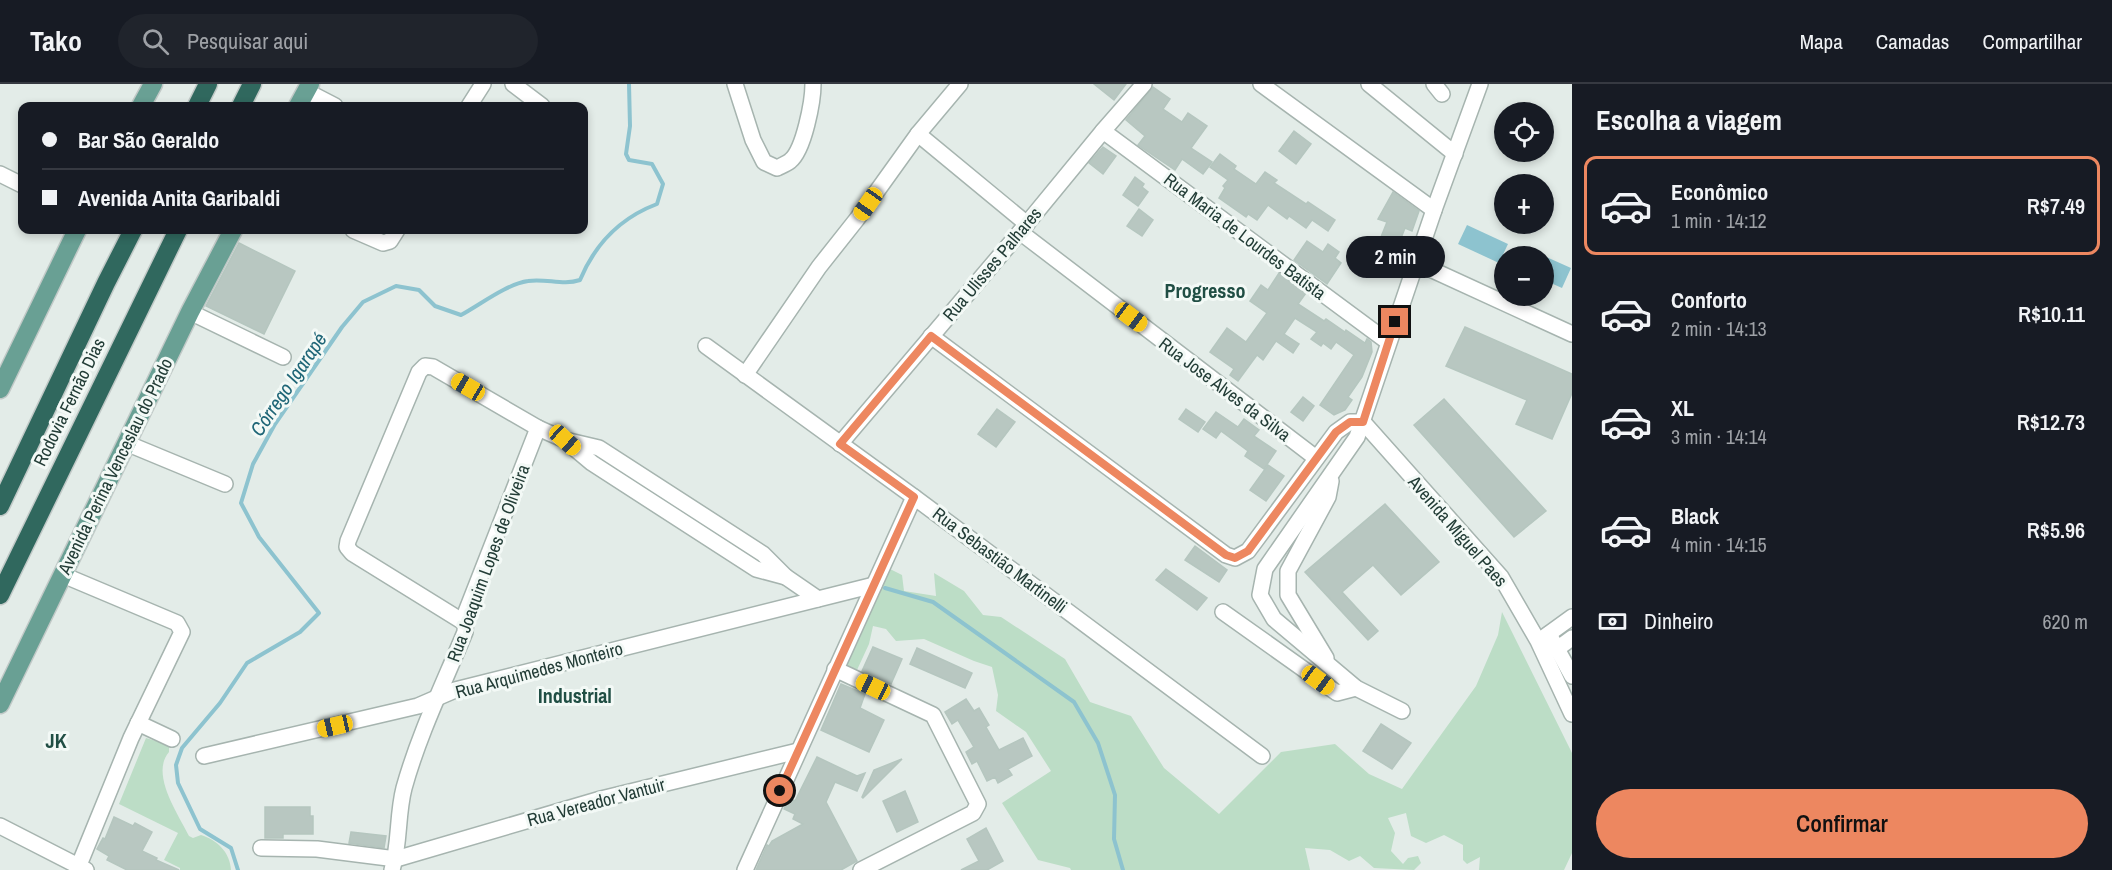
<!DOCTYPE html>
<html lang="pt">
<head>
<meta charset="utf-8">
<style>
  body { margin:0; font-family:"Archivo Narrow",sans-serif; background:#20242c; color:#f1f3f6; height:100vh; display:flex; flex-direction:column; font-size:22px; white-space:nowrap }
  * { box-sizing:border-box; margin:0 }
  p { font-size:20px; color:#9ea1a6 }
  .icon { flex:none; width:33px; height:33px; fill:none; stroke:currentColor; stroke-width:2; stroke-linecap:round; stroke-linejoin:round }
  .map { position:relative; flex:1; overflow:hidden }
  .side { display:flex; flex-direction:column; background:#171b24; width:540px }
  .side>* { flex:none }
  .banner { position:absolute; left:18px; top:18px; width:570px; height:132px; border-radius:12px; box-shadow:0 3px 9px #0003; display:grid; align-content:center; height:132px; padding:0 24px; background:#171b24 }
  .tools { position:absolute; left:1494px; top:18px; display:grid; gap:12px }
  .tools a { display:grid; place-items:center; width:60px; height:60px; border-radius:50%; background:#171b24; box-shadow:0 3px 9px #0003; font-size:30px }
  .end { position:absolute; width:27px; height:27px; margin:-14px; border:8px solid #ed8760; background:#111; box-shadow:0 0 0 3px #111 }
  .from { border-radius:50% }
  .bubble { position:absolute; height:42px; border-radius:21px; background:#171b24; box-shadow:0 3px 9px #0003; font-size:20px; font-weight:600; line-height:42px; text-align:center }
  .car { position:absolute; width:18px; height:36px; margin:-18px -9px; border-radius:8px; box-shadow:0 0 4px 2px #0007; background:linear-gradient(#f5c518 24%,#345 0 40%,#f5c518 0 76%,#345 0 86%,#f5c518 0) }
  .banner b { display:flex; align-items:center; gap:21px; height:57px; font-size:22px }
  .banner b+b { border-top:2px solid #363941 }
  .banner i { width:15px; height:15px; background:#f1f3f6 }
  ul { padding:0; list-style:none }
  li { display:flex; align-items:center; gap:18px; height:99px; margin:0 12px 9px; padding:0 12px; border:3px solid transparent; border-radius:12px }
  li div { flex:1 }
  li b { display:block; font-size:22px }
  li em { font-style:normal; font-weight:600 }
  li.current { border-color:#ed8760 }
  li>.icon { width:54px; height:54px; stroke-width:1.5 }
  h2 { padding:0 24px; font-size:27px; line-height:72px }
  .pay { display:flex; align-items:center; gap:15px; height:66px; padding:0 24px; font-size:22px }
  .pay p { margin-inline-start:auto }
  .button { display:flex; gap:12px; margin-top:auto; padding:12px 24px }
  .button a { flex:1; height:69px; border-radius:36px; background:#ed8760; color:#111; font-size:24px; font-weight:600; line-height:69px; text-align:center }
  header { display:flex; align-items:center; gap:36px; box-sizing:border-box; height:84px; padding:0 30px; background:#171b24; border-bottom:2px solid #363941 }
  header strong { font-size:28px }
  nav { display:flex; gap:33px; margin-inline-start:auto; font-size:21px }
  .search { width:420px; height:54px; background:#20242c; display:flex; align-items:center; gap:15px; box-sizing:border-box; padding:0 21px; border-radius:33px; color:#9ea1a6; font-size:22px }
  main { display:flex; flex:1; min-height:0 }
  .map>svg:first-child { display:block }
  .green { fill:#bcddc6 }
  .water { fill:#8dc3cf }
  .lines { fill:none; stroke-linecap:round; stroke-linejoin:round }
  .stream { stroke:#8dc3cf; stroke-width:4 }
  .building { fill:#b8c7c1; stroke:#b5c6bf; stroke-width:1.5 }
  .minor-casing { stroke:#a6b4af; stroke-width:18 }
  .major-casing { stroke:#c1c9c7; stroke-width:21 }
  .highway-casing { stroke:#c1c9c7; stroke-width:21 }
  .minor { stroke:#fff; stroke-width:15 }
  .major { stroke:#69a094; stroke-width:18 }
  .highway { stroke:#30685e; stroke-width:18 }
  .route { stroke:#ed8760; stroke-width:8 }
  .labels { text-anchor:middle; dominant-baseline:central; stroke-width:6; stroke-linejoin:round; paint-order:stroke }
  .street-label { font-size:18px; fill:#233d37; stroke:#f3f9f6 }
  .neighbourhood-label { font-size:20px; font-weight:bold; fill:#204e44; stroke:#f3f9f6 }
  .water-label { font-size:20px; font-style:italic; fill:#1f6677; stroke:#f3f9f6 }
</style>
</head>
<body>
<header>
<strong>Tako</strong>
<div class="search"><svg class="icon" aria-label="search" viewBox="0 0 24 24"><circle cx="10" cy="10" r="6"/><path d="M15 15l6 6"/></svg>Pesquisar aqui</div>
<nav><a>Mapa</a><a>Camadas</a><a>Compartilhar</a></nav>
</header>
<main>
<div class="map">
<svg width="1572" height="786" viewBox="0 0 1572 786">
  <rect width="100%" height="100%" fill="#e3ece8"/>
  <g class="green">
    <path d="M886,483l16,8 2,16 32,5 -2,-23 30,18 19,24 18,2 64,42 25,43 41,14 33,52 55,46 62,-62 54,-8 34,30 33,15 74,-103 22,-51 4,-23 70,141v100l-8,17h-85l1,-13 -13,7 -4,-4v-15l-19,-10 -18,8 -15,-7 -5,-23 -18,5 7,15 -4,18 12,13 5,-6 10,-2 3,7 -7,7 -40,-2 -14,-12 -11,5 -19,-11 -25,-2 5,22h-239l-1,-2 -32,-8 -36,-57 49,-32 -25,-39 -30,-21 2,-16 -6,-28 -18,-6 -50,-22 -28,2 -10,-12 -13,-3 -4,18 -12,26 -15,-6z"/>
    <path d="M146,654l23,7v7c-19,22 9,62 20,84l4,2 8,-3c16,5 29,17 30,35h-51v-2l-16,-8 14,-27 -59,-29z"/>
  </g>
  <g class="water">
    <path d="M1467,141l41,19 -9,19 -41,-19z"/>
    <path d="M1524,163l47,21 -9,20 -18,-8v-24h-25z"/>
  </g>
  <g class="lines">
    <g class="stream">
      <path d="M885,504l48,14 141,100 24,41 17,52 -1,44 9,31"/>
      <path d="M238,786l-7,-22 -31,-19 -22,-46 -2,-18 6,-17 38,-45 27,-40 53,-31 19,-19 -60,-76 -18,-34 12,-39 22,-40 67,-97 21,-25 33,-16 23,4 16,16 26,9c20,-11 46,-31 67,-34 18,-3 35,5 52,-1 15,-36 40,-62 77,-76l6,-20 -11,-20 -23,-4 -3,-6 4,-28 -1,-42"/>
    </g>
  </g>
  <g class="building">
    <path d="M1094,0h32l-12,16z"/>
    <path d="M1153,3l17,12 -7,10 19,13 6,-9 19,13 -16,22 21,14 -9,12 -21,-15 -7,11 -37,-25 7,-9 -19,-16z"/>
    <path d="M1294,47l17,13 -15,20 -17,-13z"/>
    <path d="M1103,63l13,9 -13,18 -14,-11z"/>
    <path d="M1220,70l16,12 -2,3 22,15 9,-12 12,8 -3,3 32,21 2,-2 27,18 -7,11 -16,-11 -6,8 -17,-12 -2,3 -19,-14 -11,15 -9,-6 -2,3 -27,-19 6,-10 -2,-2 5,-6 -18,-13z"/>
    <path d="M1135,93l9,7 -2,3 6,5 -10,14 -15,-11z"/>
    <path d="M1393,108l26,19 -7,20 -7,-3 -8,20 -18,-6 8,-20 -9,-3z"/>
    <path d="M1139,125l14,11 -11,16 -15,-10z"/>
    <path d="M1307,157l16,11 5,-8 11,8 -4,6 6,5 -14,21 -33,-24z"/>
    <path d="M239,159l56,28 -31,63 -58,-28z"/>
    <path d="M1279,189l27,20 -8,11 26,17 2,-2 19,13 1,-2 19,13 2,-4 4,3 1,10 -10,25 -14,20 4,3 -7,10 -11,5 -14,-10 34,-50 -18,-13 -5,7 -8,-6 -2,3 -10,-7 6,-7 -22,-14 -11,16 15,10 -6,9 -17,-12 -13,19 -6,-5 -19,26 -8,-6 4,-6 -24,-17 17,-24 19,14 21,-29 -17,-12 11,-16 7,5z"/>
    <path d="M1465,243l107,47v19l-20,46 -36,-15 11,-24 -81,-34z"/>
    <path d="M1303,313l11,9 -11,15 -12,-9z"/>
    <path d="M1444,315l102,112 -32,26 -100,-112z"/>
    <path d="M997,325l18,13 -19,25 -18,-13z"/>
    <path d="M1186,325l19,13 -7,10 -19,-13z"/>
    <path d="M1216,328l22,15 6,-8 15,11 -5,6 22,15 -12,18 -19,-13 3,-5 -27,-20 -5,7 -13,-9z"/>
    <path d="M1268,381l16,11 -18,25 -16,-11z"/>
    <path d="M1385,420l54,58 -38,33 -28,-30 -31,27 36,39 -10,9 -63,-68z"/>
    <path d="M1195,462l32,24 -8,12 -34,-22z"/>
    <path d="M1166,485l41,29 -10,12 -41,-30z"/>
    <path d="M873,563l29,12 -11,25 -29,-13z"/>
    <path d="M917,564l55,25 -7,15 -55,-24z"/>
    <path d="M841,600l24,10 -5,14 24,12 -15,32 -48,-22z"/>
    <path d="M966,615l8,12 5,-3 10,17 -3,2 13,23 24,-12 9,18 -24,13 4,6 -14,8 -3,-6 -8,4 -10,-20 -5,3 -6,-12 8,-5 -16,-27 -6,4 -7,-12z"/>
    <path d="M1381,640l30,19 -19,26 -29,-18z"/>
    <path d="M817,673l40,19 8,-3 -8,18 -22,-9 -9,20 31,59 -16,9h-85l11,-25 2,1 3,-5 31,-17 -10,-5 2,-5 -11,-5 5,-11 6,3z"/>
    <path d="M902,675l-39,39 -1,-1 12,-27z"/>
    <path d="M905,707l13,31 -21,10 -14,-31z"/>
    <path d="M265,723h45v9h3v18h-30v4h-18z"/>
    <path d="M114,733l19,9 2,-3 17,9 -10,19 15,7 -1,2 23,10h-52l-20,-10 2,-4 -12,-7 6,-11 2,1z"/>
    <path d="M986,744l17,33 -16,9h-26l18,-9 -12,-22z"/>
    <path d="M351,748l35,4 -2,12 -35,-5z"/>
  </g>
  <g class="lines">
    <defs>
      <g id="minor">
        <path d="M513,0l29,22"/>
        <path d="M735,0l18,56 11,22 13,6c4,-2 9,-4 13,-7 14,-11 23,-60 23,-77"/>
        <path d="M1261,0l173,126"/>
        <path d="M1369,0l86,70"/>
        <path d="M1434,0l8,10"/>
        <path d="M306,7l29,15"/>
        <path d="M469,22l14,-22"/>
        <path d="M1103,47l285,211"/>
        <path d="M918,50l109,90"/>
        <path d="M0,90l22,11"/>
        <path d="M353,146l30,13 7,-2 7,-11"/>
        <path d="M1020,148l296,226"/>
        <path d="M1415,178l157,72"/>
        <path d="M190,228l93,45"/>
        <path d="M931,252l295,219 9,3 13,-7 88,-119 14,-10h13"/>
        <path d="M706,262l208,151 348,259"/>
        <path d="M745,291l74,-108 38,-48 61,-85 42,-50"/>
        <path d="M1363,338l138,155 37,64 34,73"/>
        <path d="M567,358l25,21 164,106 30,8"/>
        <path d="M126,359l99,41"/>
        <path d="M840,360l180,-212 83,-101 41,-47"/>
        <path d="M63,491l114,48 5,9 -51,106 -54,132"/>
        <path d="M1223,528l114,81 19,-5"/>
        <path d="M465,539l-113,-70 -5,-6 1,-6 71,-169 6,-6 8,1 105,61 27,12 34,8 164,106 23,23 32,22"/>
        <path d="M1549,550l23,42"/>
        <path d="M1543,554l29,-21"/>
        <path d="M1557,565l15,-11"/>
        <path d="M1326,574l-38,-63v-24l40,-74 3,-16"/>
        <path d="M835,585l98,46 45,89 -5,9 -112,57"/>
        <path d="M1402,627l-46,-23 -82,-69 -14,-24 5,-26 92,-132 77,-227 46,-126"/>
        <path d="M138,639l34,16"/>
        <path d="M204,672l214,-50 37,-16 419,-105"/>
        <path d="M0,742l86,44"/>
        <path d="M261,764l56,1 79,10 205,-60 197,-48"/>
        <path d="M392,786c8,-27 5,-55 12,-82 15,-54 40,-105 61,-156l1,-20 72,-184"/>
        <path d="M745,786l169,-373"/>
      </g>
      <g id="major">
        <path d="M141,22l12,-22"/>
        <path d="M298,22l12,-22"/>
        <path d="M0,305l77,-159"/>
        <path d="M0,620l190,-392 43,-82"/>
      </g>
      <g id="highway">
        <path d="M197,22l11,-22"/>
        <path d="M241,22l11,-22"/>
        <path d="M0,422l106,-223 27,-53"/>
        <path d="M0,511l178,-365"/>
      </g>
    </defs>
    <use href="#minor" class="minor-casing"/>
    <use href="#major" class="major-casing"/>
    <use href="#highway" class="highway-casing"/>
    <use href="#minor" class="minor"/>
    <use href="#major" class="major"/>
    <use href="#highway" class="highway"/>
  </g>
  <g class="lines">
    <path class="route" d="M780,707l134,-294 -74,-53 91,-108 295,219 9,3 13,-7 88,-119 14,-10h13l32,-100"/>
  </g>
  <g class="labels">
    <g class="street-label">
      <text transform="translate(1245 152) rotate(37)">Rua Maria de Lourdes Batista</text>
      <text transform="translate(992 180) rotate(-50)">Rua Ulisses Palhares</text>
      <text transform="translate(1225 305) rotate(37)">Rua Jose Alves da Silva</text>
      <text transform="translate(69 318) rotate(-64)">Rodovia Fernão Dias</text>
      <text transform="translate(115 382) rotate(-64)">Avenida Perina Venceslau do Prado</text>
      <text transform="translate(1458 447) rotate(49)">Avenida Miguel Paes</text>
      <text transform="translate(1000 476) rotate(37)">Rua Sebastião Martinelli</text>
      <text transform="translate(488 479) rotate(-70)">Rua Joaquim Lopes de Oliveira</text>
      <text transform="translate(539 586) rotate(-15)">Rua Arquimedes Monteiro</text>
      <text transform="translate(596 718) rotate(-15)">Rua Vereador Vantuir</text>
    </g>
    <g class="neighbourhood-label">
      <text x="1205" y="206">Progresso</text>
      <text x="575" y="611">Industrial</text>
      <text x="56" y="656">JK</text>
    </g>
    <g class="water-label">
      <text transform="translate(288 300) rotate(-56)">Córrego Igarapé</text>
    </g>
  </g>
</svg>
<div class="tools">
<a><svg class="icon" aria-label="locate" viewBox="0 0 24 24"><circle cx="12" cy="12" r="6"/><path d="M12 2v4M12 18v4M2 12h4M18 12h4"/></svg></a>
<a>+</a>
<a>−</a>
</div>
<i class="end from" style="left:780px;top:707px"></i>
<i class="end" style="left:1395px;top:238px"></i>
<div class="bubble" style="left:1346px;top:152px;width:99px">2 min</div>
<i class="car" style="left:868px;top:120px;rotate:215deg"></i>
<i class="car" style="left:1131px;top:233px;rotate:127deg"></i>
<i class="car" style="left:468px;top:303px;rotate:300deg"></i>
<i class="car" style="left:565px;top:356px;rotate:132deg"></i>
<i class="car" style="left:1318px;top:596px;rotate:126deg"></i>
<i class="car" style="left:873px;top:603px;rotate:295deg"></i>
<i class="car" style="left:335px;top:642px;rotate:257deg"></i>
<div class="banner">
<b><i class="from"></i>Bar São Geraldo</b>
<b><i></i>Avenida Anita Garibaldi</b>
</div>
</div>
<section class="side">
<h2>Escolha a viagem</h2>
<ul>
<li class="current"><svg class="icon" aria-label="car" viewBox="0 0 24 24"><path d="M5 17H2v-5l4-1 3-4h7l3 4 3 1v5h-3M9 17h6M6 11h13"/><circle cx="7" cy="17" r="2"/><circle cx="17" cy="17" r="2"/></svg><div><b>Econômico</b><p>1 min · 14:12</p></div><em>R$7.49</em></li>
<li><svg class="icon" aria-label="car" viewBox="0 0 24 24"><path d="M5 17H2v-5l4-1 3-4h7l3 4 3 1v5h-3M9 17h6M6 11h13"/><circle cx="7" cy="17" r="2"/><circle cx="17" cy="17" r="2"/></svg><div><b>Conforto</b><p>2 min · 14:13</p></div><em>R$10.11</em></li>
<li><svg class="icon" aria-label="car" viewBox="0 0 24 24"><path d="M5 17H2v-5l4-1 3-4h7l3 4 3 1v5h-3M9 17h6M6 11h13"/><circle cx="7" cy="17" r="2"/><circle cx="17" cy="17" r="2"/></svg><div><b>XL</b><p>3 min · 14:14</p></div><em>R$12.73</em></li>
<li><svg class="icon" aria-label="car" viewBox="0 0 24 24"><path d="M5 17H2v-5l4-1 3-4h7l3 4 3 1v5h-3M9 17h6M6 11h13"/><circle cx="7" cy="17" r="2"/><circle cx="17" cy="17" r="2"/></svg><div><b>Black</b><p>4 min · 14:15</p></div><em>R$5.96</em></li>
</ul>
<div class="pay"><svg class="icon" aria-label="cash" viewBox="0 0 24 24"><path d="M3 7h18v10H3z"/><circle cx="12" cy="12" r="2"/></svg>Dinheiro<p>620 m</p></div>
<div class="button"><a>Confirmar</a></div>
</section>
</main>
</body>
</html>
